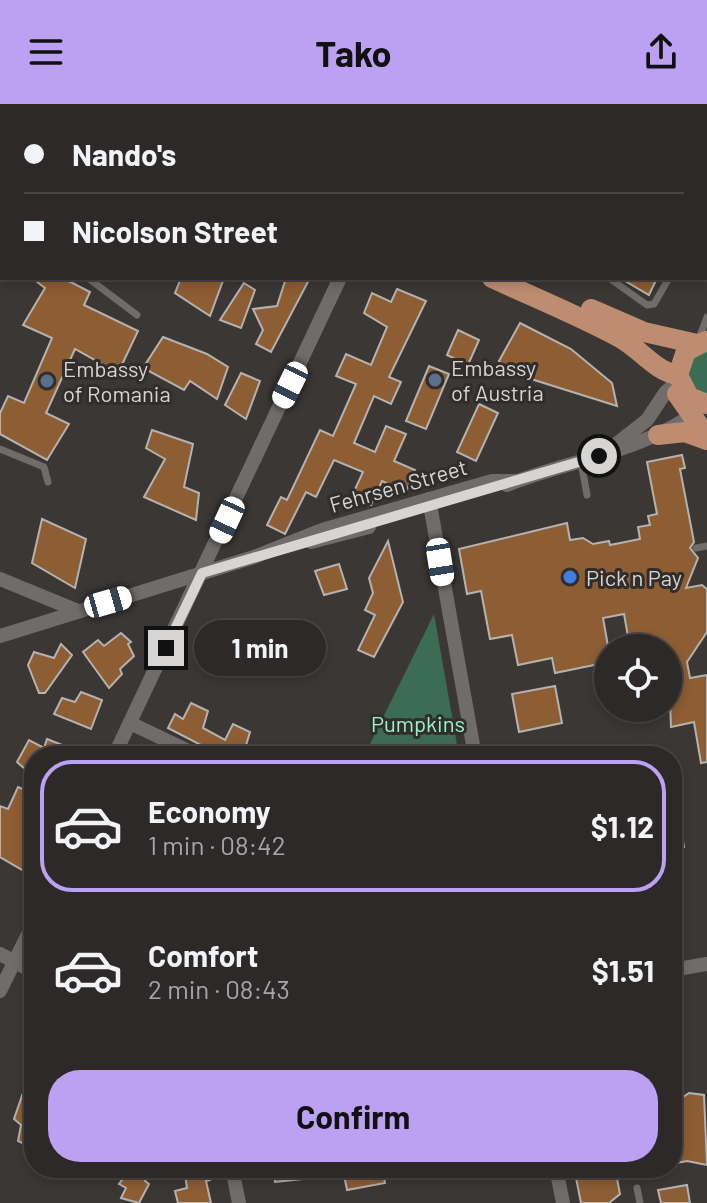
<!DOCTYPE html>
<html lang="en">
<head>
<meta charset="utf-8">
<style>
  body { margin:0; font-family:Barlow,sans-serif; background:#343130; color:#f1f3f6; height:100vh; display:flex; flex-direction:column; font-size:30px; white-space:nowrap }
  * { box-sizing:border-box; margin:0 }
  p { font-size:26px; color:#a6a6a8 }
  .icon { flex:none; width:44px; height:44px; fill:none; stroke:currentColor; stroke-width:2; stroke-linecap:round; stroke-linejoin:round }
  .map { position:relative; flex:1; overflow:hidden }
  .details { position:absolute; left:24px; top:642px; width:658px; height:432px; display:flex; flex-direction:column; background:#2c2928; border-radius:32px; box-shadow:0 4px 12px #0003,0 0 0 2px #484545 }
  .details>* { flex:none }
  .banner { position:absolute; left:0px; top:0px; width:708px; height:176px; box-shadow:0 4px 12px #0003,0 0 0 2px #484545; display:grid; align-content:center; height:176px; padding:0 24px; background:#2c2928 }
  .tools { position:absolute; left:594px; top:530px; display:grid; gap:16px }
  .tools a { display:grid; place-items:center; width:88px; height:88px; border-radius:50%; background:#2c2928; box-shadow:0 4px 12px #0003,0 0 0 2px #484545; font-size:40px }
  .end { position:absolute; width:36px; height:36px; margin:-18px; border:10px solid #d6d5d3; background:#111; box-shadow:0 0 0 4px #111 }
  .from { border-radius:50% }
  .bubble { position:absolute; height:56px; border-radius:28px; background:#2c2928; box-shadow:0 4px 12px #0003,0 0 0 2px #484545; font-size:26px; font-weight:700; line-height:56px; text-align:center }
  .car { position:absolute; width:24px; height:48px; margin:-24px -12px; border-radius:10px; box-shadow:0 0 6px 2px #0007; background:linear-gradient(#fff 24%,#345 0 40%,#fff 0 76%,#345 0 86%,#fff 0) }
  .banner b { display:flex; align-items:center; gap:28px; height:76px; font-size:30px }
  .banner b+b { border-top:2px solid #484545 }
  .banner i { width:20px; height:20px; background:#f1f3f6 }
  ul { padding:14px 0 0; list-style:none }
  li { display:flex; align-items:center; gap:24px; height:132px; margin:0 16px 12px; padding:0 8px; border:4px solid transparent; border-radius:32px }
  li div { flex:1 }
  li b { display:block; font-size:30px }
  li em { font-style:normal; font-weight:700 }
  li.current { border-color:#bca0f2 }
  li>.icon { width:72px; height:72px; stroke-width:1.5 }
  .cta { display:flex; gap:16px; margin-top:auto; padding:16px 24px }
  .cta a { flex:1; height:92px; border-radius:32px; background:#bca0f2; color:#111; font-size:32px; font-weight:700; line-height:92px; text-align:center }
  header { display:flex; justify-content:space-between; align-items:center; height:104px; padding:0 24px; background:#bca0f2; color:#111; font-size:36px; font-weight:700 }
  .map>svg:first-child { display:block }
  .green { fill:#3d6c54 }
  .building { fill:#8d5d33; stroke:#b5b2af; stroke-width:2 }
  .lines { fill:none; stroke-linecap:round; stroke-linejoin:round }
  .lane { stroke:#6f6c6a; stroke-width:7 }
  .street { stroke:#6f6c6a; stroke-width:14 }
  .secondary { stroke:#967c6d; stroke-width:20 }
  .primary { stroke:#be8d71; stroke-width:20 }
  .route { stroke:#d6d5d3; stroke-width:10 }
  .service-dot { fill:#5c6f8a; stroke:#302d2b; stroke-width:3 }
  .shop-dot { fill:#3f7fe0; stroke:#302d2b; stroke-width:3 }
  .labels { text-anchor:middle; dominant-baseline:central; stroke-width:6; stroke-linejoin:round; paint-order:stroke }
  .poi-label { font-size:22px; fill:#d6d5d3; stroke:#302d2b; text-anchor:start }
  .street-label { font-size:22px; fill:#d6d5d3; stroke:#302d2b }
  .park-label { font-size:22px; fill:#96f6c4; stroke:#302d2b }
</style>
</head>
<body>
<header><svg class="icon" aria-label="menu" viewBox="0 0 24 24"><path d="M4 6h16M4 12h16M4 18h16"/></svg>Tako<svg class="icon" aria-label="share" viewBox="0 0 24 24"><path d="M12 15V3M7 8l5-5 5 5M5 13v7h14v-7"/></svg></header>
<div class="map">
<svg width="707" height="1099" viewBox="0 0 707 1099">
  <rect width="100%" height="100%" fill="#3a3735"/>
  <g class="green">
    <path d="M707,242v49l-15,-5 -8,-30z"/>
    <path d="M434,510l25,142h-95z"/>
  </g>
  <g class="building">
    <path d="M32,174h31l27,14 -6,13 54,26 -20,42 -43,-24 -29,64 23,11 -22,36 -47,-26v-21l8,-17 16,7 28,-65 -29,-13 22,-37z"/>
    <path d="M181,174h43l-14,38 -35,-23z"/>
    <path d="M286,174h24l-39,74 -15,-8 7,-14 -10,-21 24,-3z"/>
    <path d="M620,174h37l-8,17z"/>
    <path d="M244,179l11,7 -14,38 -21,-8z"/>
    <path d="M397,185l29,12 -37,76 12,5 -10,22 -17,-8 -20,47 21,9 11,-26 20,8 -12,27 21,9 -9,22 -24,-11 -11,24 -20,-7 12,-26 -29,-12 -18,37 -10,-5 -21,42 -18,-9 14,-28 6,3 33,-70 13,6 23,-52 -20,-8 10,-22 25,11 16,-38 -23,-14 8,-20 19,9z"/>
    <path d="M520,219l51,26 41,34 5,23 -105,-33 -13,-12z"/>
    <path d="M458,226l21,10 -11,25 -21,-10z"/>
    <path d="M163,233l44,17 21,13 -11,32 -27,-18 -6,9 -41,-22z"/>
    <path d="M429,262l20,8 -23,55 -20,-8z"/>
    <path d="M241,269l19,8 -14,38 -21,-14z"/>
    <path d="M479,300l19,9 -22,48 -19,-9z"/>
    <path d="M152,326l41,14 -9,43 15,6 -3,27 -52,-23 21,-38 -19,-11z"/>
    <path d="M682,351l3,13 -5,1 14,73 -4,6 8,10 -12,30 16,-3 5,4v43l-20,30 3,16 17,-3v87l-6,1 -7,-41 -23,5 -3,-79h-38l-6,-34 -21,4 5,28v8l-5,1 1,8 -49,10 -3,-15 -34,7 -6,-30 -22,4 -9,-48 -14,3 -8,-45 108,-26 3,17 13,-2 10,6 16,-3 1,4 30,-6 -2,-12 12,-2 -2,-9 9,-2 -10,-52z"/>
    <path d="M42,415l44,20 -11,49 -43,-25z"/>
    <path d="M388,437l15,61 -29,55 -16,-7 17,-35 -10,-5 8,-17 -4,-15z"/>
    <path d="M339,460l8,25 -23,6 -9,-24z"/>
    <path d="M121,529l10,9 -3,2 6,12 -14,13 2,5 -13,14 -26,-36 15,-12 6,6z"/>
    <path d="M61,540l11,11 -27,38h-6l-11,-28 6,-13 20,6z"/>
    <path d="M555,582l7,37 -43,9 -7,-38z"/>
    <path d="M81,588l21,8 -11,29 -37,-15 8,-16 13,4z"/>
    <path d="M191,599l17,8 -5,17 22,12 8,-16 17,8 -6,20 -4,-3 -3,7h-15l-54,-28 7,-14 8,5z"/>
    <path d="M47,635l18,7 -5,10h-26v15l-8,-1 -9,-8 12,-22 15,8z"/>
    <path d="M18,683l16,7v13l-10,28 10,10v6l-10,20 -24,-14v-51l8,3z"/>
    <path d="M678,709l6,34 -12,2v-35z"/>
    <path d="M24,986l10,3v56l-16,-8 3,-16 -7,-6z"/>
    <path d="M689,989l15,2 3,70 -20,-4 -15,3v-38l9,-2 -5,-22z"/>
    <path d="M99,1064h52l-6,13 4,3 -10,19 -18,-5 5,-10 -7,-4 3,-4z"/>
    <path d="M184,1064h24l2,12 -4,1 5,22h-33l-3,-12 12,-3z"/>
    <path d="M273,1064h37l2,10 -37,4z"/>
    <path d="M356,1064h26l3,15 -38,7 -4,-20z"/>
    <path d="M574,1064h41l5,26 -11,9h-28z"/>
    <path d="M687,1081l3,18h-29l-3,-13z"/>
  </g>
  <g class="lines">
    <g class="lane">
      <path d="M706,142l1,1"/>
      <path d="M88,174l49,37"/>
      <path d="M609,174l38,27 7,-1 15,-26"/>
      <path d="M698,237l9,-24"/>
      <path d="M0,345l44,18 4,15"/>
      <path d="M581,358l6,33"/>
      <path d="M696,444l11,-2"/>
      <path d="M637,1084l3,15"/>
    </g>
    <g class="street">
      <path d="M422,2l1,-2"/>
      <path d="M610,345l37,-29 18,-27 14,-13"/>
      <path d="M507,381c65,-26 134,-32 192,-75"/>
      <path d="M429,395l46,257"/>
      <path d="M311,438l58,-15"/>
      <path d="M0,475l78,32"/>
      <path d="M0,532l254,-79 68,-27 170,-49h24"/>
      <path d="M130,619l69,33"/>
      <path d="M114,652l226,-478"/>
      <path d="M0,850l34,18"/>
      <path d="M672,866l35,-6"/>
      <path d="M0,887l34,-69"/>
      <path d="M232,1064l7,35"/>
      <path d="M556,1064l7,35"/>
    </g>
    <g class="secondary">
      <path d="M55,2l1,-2"/>
      <path d="M75,2v-2"/>
      <path d="M0,117l2,-4"/>
      <path d="M0,152l2,-3"/>
    </g>
    <g class="primary">
      <path d="M95,0l4,2"/>
      <path d="M159,0l4,2"/>
      <path d="M492,174c43,20 88,38 130,61 19,11 34,33 56,36"/>
      <path d="M591,205l53,23 53,12"/>
      <path d="M706,237l-20,10 -8,24 11,22 18,7"/>
      <path d="M677,290l30,43"/>
      <path d="M658,331l27,-3 22,8"/>
    </g>
  </g>
  <g class="lines">
    <path class="route" d="M166,544l36,-75 397,-117"/>
  </g>
  <g class="service-dot">
    <circle cx="435" cy="276" r="8"/>
    <circle cx="47" cy="277" r="8"/>
  </g>
  <circle class="shop-dot" cx="570" cy="473" r="8"/>
  <g class="labels">
    <g class="poi-label">
      <text x="451" y="263">Embassy<tspan x="451" dy="25">of Austria</tspan></text>
      <text x="63" y="264">Embassy<tspan x="63" dy="25">of Romania</tspan></text>
      <text x="586" y="473">Pick n Pay</text>
    </g>
    <g class="street-label">
      <text transform="translate(398 381) rotate(-16)">Fehrsen Street</text>
    </g>
    <g class="park-label">
      <text x="418" y="619">Pumpkins</text>
    </g>
  </g>
</svg>
<div class="tools">
<a><svg class="icon" aria-label="locate" viewBox="0 0 24 24"><circle cx="12" cy="12" r="6"/><path d="M12 2v4M12 18v4M2 12h4M18 12h4"/></svg></a>
</div>
<i class="end from" style="left:599px;top:352px"></i>
<i class="end" style="left:166px;top:544px"></i>
<div class="bubble" style="left:194px;top:516px;width:132px">1 min</div>
<i class="car" style="left:290px;top:281px;rotate:206deg"></i>
<i class="car" style="left:227px;top:416px;rotate:205deg"></i>
<i class="car" style="left:440px;top:458px;rotate:171deg"></i>
<i class="car" style="left:108px;top:498px;rotate:74deg"></i>
<div class="banner">
<b><i class="from"></i>Nando's</b>
<b><i></i>Nicolson Street</b>
</div>
<section class="details">
<ul>
<li class="current"><svg class="icon" aria-label="car" viewBox="0 0 24 24"><path d="M5 17H2v-5l4-1 3-4h7l3 4 3 1v5h-3M9 17h6M6 11h13"/><circle cx="7" cy="17" r="2"/><circle cx="17" cy="17" r="2"/></svg><div><b>Economy</b><p>1 min · 08:42</p></div><em>$1.12</em></li>
<li><svg class="icon" aria-label="car" viewBox="0 0 24 24"><path d="M5 17H2v-5l4-1 3-4h7l3 4 3 1v5h-3M9 17h6M6 11h13"/><circle cx="7" cy="17" r="2"/><circle cx="17" cy="17" r="2"/></svg><div><b>Comfort</b><p>2 min · 08:43</p></div><em>$1.51</em></li>
</ul>
<div class="cta"><a>Confirm</a></div>
</section>
</div>
</body>
</html>
